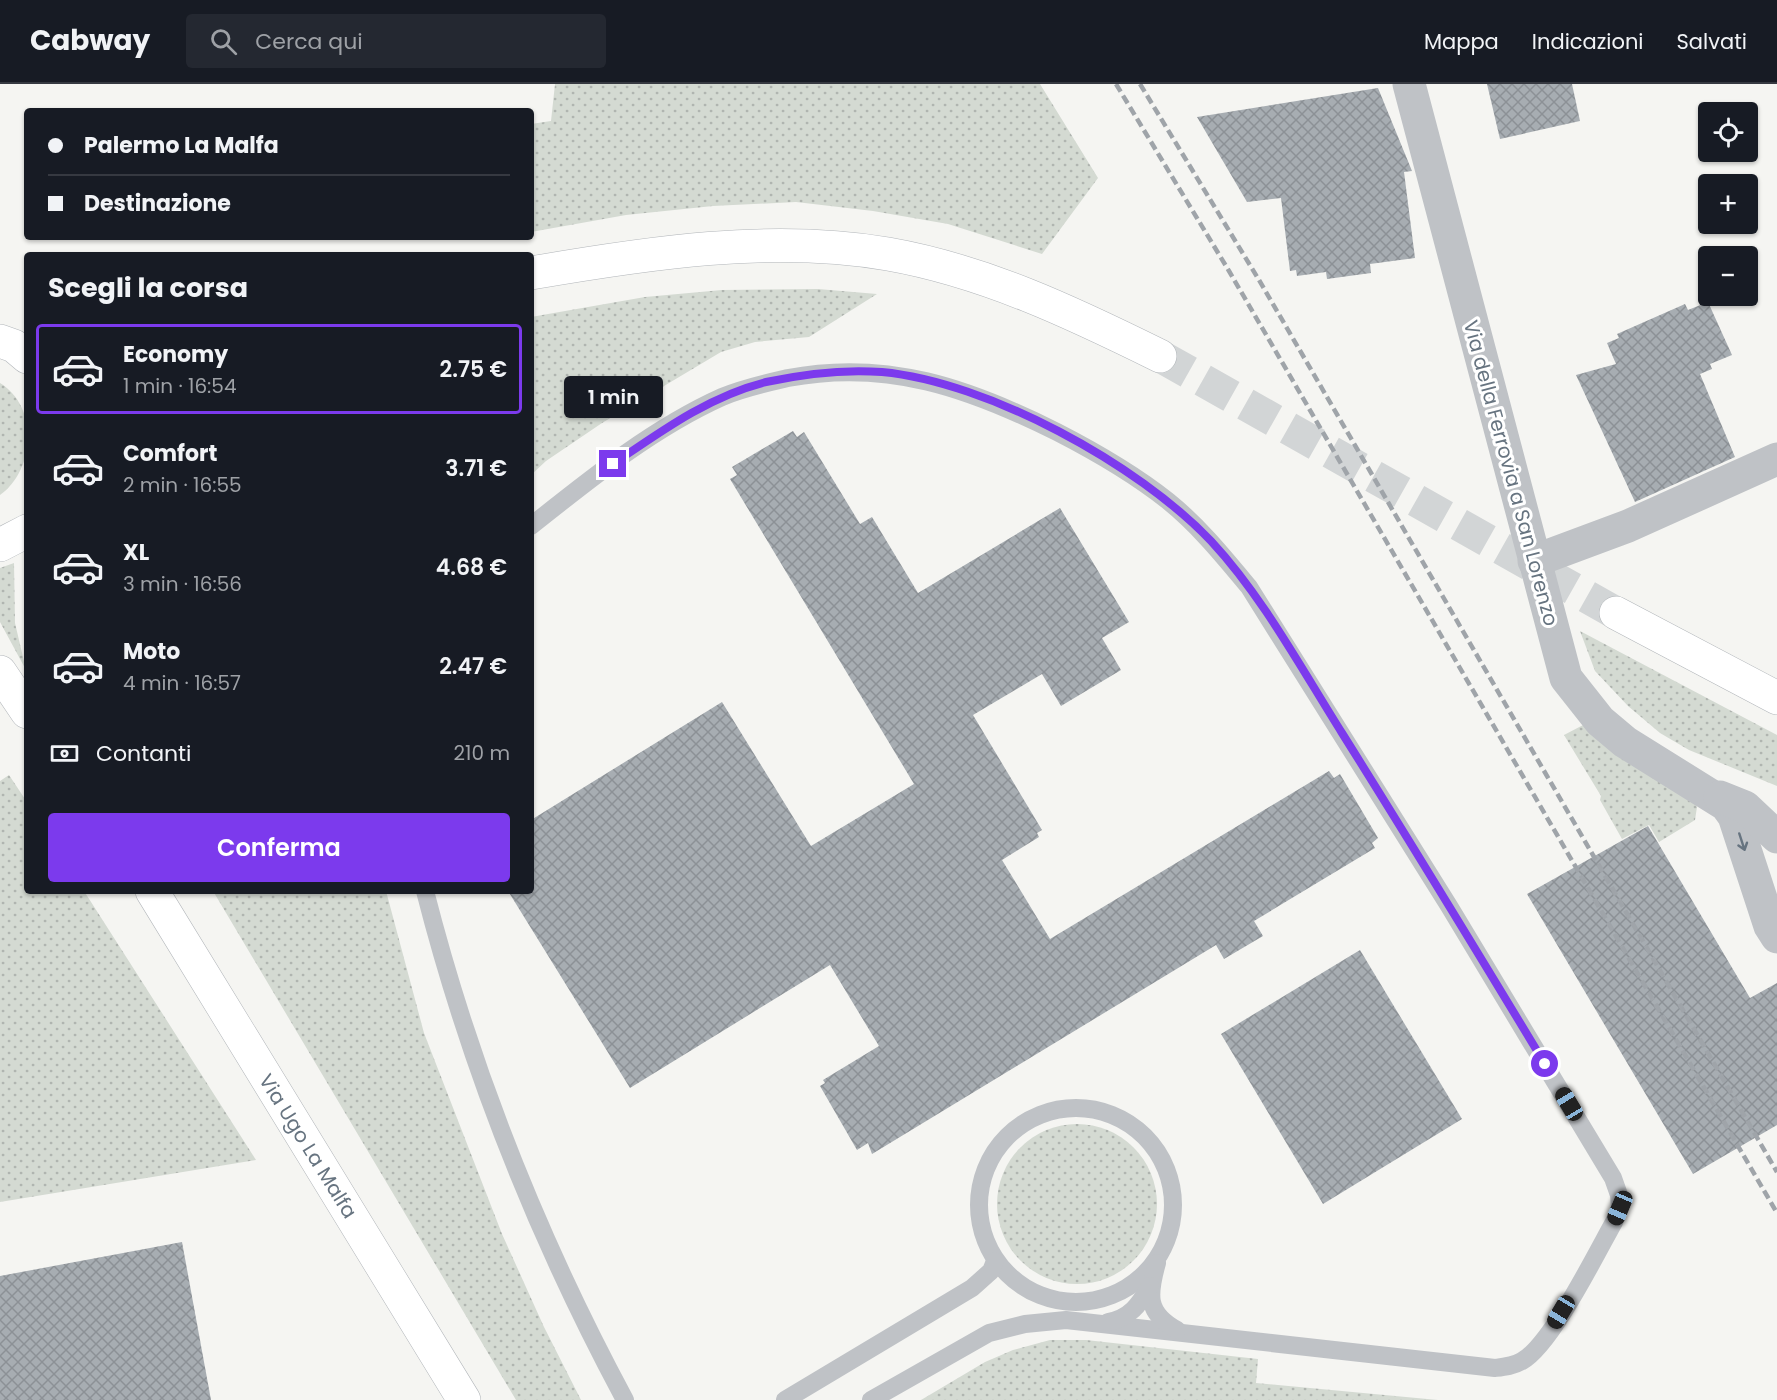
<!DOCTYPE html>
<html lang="it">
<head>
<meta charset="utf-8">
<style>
  body { margin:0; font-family:Poppins,sans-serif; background:#242831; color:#f1f3f6; height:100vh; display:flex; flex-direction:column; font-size:22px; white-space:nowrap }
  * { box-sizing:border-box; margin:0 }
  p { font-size:20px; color:#9ea1a6 }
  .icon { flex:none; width:33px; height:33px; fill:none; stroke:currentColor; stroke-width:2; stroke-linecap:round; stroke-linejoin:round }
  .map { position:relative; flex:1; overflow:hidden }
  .drawer { position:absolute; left:24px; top:168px; width:510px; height:642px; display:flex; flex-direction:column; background:#171b24; border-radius:6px; box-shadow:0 2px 4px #0004 }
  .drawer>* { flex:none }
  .hud { position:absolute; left:24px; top:24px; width:510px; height:132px; border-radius:6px; box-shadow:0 2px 4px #0004; display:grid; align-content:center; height:132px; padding:0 24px; background:#171b24 }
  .buttons { position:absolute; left:1698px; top:18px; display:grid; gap:12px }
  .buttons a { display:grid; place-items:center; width:60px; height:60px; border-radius:6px; background:#171b24; box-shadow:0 2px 4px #0004; font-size:30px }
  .end { position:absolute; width:27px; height:27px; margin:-14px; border:8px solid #7c3aed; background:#fff; box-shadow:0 0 0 3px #fff }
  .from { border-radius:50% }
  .bubble { position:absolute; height:42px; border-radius:6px; background:#171b24; box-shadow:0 2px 4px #0004; font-size:20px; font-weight:600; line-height:42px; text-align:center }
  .car { position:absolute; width:18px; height:36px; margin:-18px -9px; border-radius:8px; box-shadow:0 0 4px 2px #0007; background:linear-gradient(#222 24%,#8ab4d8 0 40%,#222 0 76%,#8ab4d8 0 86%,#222 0) }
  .hud b { display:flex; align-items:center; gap:21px; height:57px; font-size:22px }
  .hud b+b { border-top:2px solid #363941 }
  .hud i { width:15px; height:15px; background:#f1f3f6 }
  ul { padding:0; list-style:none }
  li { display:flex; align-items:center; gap:18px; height:90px; margin:0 12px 9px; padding:0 12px; border:3px solid transparent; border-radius:6px }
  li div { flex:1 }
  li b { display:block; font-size:22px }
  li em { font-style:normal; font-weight:600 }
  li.current { border-color:#7c3aed }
  li>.icon { width:54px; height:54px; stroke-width:1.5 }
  h2 { padding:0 24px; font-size:27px; line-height:72px }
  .pay { display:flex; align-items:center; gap:15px; height:66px; padding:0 24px; font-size:22px }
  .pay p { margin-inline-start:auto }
  .primary-button { display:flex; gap:12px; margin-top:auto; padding:12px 24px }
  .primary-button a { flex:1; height:69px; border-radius:6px; background:#7c3aed; color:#fff; font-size:24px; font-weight:600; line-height:69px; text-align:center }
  header { display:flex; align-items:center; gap:36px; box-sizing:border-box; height:84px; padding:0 30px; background:#171b24; border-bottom:2px solid #363941 }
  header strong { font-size:28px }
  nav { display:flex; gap:33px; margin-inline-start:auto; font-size:21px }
  .search { width:420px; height:54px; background:#242831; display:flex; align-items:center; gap:15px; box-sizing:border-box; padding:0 21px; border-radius:6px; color:#9ea1a6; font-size:22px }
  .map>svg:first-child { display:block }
  .grass { fill:url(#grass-dots) }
  .building { fill:url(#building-cross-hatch) }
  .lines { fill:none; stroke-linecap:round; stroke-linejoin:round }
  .secondary-tunnel { stroke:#d2d5d6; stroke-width:33; stroke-dasharray:33 16; stroke-linecap:butt }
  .secondary-casing { stroke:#b2b6ba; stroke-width:34 }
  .lane { stroke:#bfc2c6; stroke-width:18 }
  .street { stroke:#bfc2c6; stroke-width:33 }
  .secondary { stroke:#fff; stroke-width:33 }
  .rail { stroke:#9fa4a9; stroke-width:4.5; stroke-dasharray:9 4.5; stroke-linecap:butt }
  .oneway { stroke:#677480 }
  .route { stroke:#7c3aed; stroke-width:8 }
  .labels { text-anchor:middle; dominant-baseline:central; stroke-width:6; stroke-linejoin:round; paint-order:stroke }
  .street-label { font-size:20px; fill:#677480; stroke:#fff }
</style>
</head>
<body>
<header>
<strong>Cabway</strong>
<div class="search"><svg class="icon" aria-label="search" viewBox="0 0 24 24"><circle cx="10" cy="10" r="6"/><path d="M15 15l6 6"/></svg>Cerca qui</div>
<nav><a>Mappa</a><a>Indicazioni</a><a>Salvati</a></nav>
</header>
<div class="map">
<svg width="1777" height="1316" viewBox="0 0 1777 1316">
  <defs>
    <pattern id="grass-dots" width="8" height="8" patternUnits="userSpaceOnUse" patternTransform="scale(1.5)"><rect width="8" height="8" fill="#d4dad2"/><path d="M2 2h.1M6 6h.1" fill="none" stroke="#b0b5b0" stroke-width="1.8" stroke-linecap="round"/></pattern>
    <pattern id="building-cross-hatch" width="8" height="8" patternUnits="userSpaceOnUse" patternTransform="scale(1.5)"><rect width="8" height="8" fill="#a7adb2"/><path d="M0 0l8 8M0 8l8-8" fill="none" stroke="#8c9196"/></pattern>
  </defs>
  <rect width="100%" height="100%" fill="#f5f5f2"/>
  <g class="grass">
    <path d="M555,0h485l58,94 -56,76 -94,-30 -75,-13 -77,-9 -83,4 -87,9 -95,17v-108l20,-3z"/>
    <path d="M818,205l59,5 -68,43 -54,5 -34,10 -119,71 -56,38 -15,14v-158l114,-20 77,-7z"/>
    <path d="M0,299c39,24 35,87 0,112z"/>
    <path d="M14,479l1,60 11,47 -26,-48v-54z"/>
    <path d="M1580,547l197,104v51l-88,-36 -29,-17 -32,-27 -33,-35z"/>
    <path d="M1585,640l107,75 5,8 -2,13 -36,22 -10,-17 -27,14 -22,-39 1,-4 -37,-61z"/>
    <path d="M9,691l18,27v89h57l172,269 -256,42v-421z"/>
    <path d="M213,807h173l38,142 78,201 42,93 37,73h-65z"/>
    <circle cx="1077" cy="1120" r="80"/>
    <path d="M1050,1256h36l172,19 -2,24 182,17h-517l64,-38 28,-12z"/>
  </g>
  <g class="building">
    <path d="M1487,0h85l8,37 -80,18z"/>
    <path d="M1378,4l34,83 -8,1 11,86 -45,6 1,9 -44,6 -1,-7 -29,4 -1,-6 -6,1 -9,-73 -34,4 -50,-85z"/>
    <path d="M1708,218l24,53 -22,9 2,5 -12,5 35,83 -100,45 -59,-127 40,-11 -9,-21 12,-5 -2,-4 68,-30 3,6z"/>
    <path d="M793,347l4,6 7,-5 56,92 12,-7 46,76 142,-85 69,114 -27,16 19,32 -60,36 -19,-32 -69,41 69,115 -5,3 2,4 -37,23 48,79 279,-168 5,7 6,-4 38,64 -6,5 3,5 -121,73 9,15 -39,23 -8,-14 -344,209 -4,-11 -11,7 -37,-64 5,-3 -2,-3 56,-34 -49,-81 -200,123 -122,-197h23v-71l191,-118 89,144 103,-62 -184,-305 7,-4 -5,-8z"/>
    <path d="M1648,742l102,172 27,-15v142l-84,49 -166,-280z"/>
    <path d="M1360,866l102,169 -139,85 -102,-170z"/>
    <path d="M182,1158l29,158h-211v-124z"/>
  </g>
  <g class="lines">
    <path class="secondary-tunnel" d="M1160,272l456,257"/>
    <defs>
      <g id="secondary">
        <path d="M531,189c116,-20 240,-39 357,-19 97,17 185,59 272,102"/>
        <path d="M0,257l14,5 13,11"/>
        <path d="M0,461l27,-14"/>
        <path d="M1616,529l161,85"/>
        <path d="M0,588l27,40"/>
        <path d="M152,807l312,509"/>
      </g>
    </defs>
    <use href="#secondary" class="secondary-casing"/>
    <g class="lane">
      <path d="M531,442c59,-47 122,-98 191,-129 21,-9 44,-14 66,-19 99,-19 181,10 269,54 39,20 77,42 111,69 31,25 56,56 81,86l200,319 164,272 6,17 1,13 -6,14c-18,32 -63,123 -92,139 -8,5 -18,6 -27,7l-429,-48 -41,4 -36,9 -118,67"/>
      <path d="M425,807c45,176 114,349 200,509"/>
      <circle cx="1076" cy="1121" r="97"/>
      <path d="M1157,1179c-9,32 -11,50 20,67"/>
      <path d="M1108,1238c22,-4 31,-17 42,-36"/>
      <path d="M785,1316l187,-112 19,-17 4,-10"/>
    </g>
    <g class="street">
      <path d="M1409,0l157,594 34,43 25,21 101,63 8,11 36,110 7,11"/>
      <path d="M1534,477l94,-35 149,-67"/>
      <path d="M1720,713l25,10 32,30"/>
    </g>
    <use href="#secondary" class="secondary"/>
    <g class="rail">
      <path d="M1116,0l113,187 548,942"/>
      <path d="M1140,0l119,196 518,892"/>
    </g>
  </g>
  <defs><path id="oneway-shaft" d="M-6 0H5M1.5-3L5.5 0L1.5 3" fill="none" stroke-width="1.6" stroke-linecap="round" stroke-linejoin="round" transform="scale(1.5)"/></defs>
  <use class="oneway" href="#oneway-shaft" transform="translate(1742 758) rotate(72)"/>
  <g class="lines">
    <path class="route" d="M613,380c47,-32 96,-68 153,-82 37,-8 77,-13 116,-10 106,10 256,92 329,169 52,56 90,127 131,192 69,110 136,220 203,331"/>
  </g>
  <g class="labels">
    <g class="street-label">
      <text transform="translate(1511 389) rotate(75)">Via della Ferrovia a San Lorenzo</text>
      <text transform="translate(308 1062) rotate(58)">Via Ugo La Malfa</text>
    </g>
  </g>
</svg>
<div class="buttons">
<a><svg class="icon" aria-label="locate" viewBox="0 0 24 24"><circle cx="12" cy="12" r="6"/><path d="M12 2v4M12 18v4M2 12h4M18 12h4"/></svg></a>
<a>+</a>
<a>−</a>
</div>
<i class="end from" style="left:1545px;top:980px"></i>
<i class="end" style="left:613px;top:380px"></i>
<div class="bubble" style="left:564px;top:292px;width:99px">1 min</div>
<i class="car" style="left:1569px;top:1020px;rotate:329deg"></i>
<i class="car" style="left:1620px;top:1124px;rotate:203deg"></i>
<i class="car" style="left:1561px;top:1228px;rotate:211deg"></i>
<div class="hud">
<b><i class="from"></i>Palermo La Malfa</b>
<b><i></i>Destinazione</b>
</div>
<section class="drawer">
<h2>Scegli la corsa</h2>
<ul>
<li class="current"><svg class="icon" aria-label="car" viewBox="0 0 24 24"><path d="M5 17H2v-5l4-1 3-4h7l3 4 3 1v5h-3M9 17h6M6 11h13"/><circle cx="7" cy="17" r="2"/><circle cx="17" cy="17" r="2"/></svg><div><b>Economy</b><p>1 min · 16:54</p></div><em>2.75 €</em></li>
<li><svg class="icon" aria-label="car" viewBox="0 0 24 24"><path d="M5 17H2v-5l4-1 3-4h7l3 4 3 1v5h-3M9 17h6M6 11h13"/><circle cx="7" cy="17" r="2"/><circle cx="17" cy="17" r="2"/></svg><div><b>Comfort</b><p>2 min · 16:55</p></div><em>3.71 €</em></li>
<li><svg class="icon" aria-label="car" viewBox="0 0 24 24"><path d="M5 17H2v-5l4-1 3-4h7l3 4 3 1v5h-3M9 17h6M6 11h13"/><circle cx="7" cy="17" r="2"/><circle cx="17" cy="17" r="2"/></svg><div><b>XL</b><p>3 min · 16:56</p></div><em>4.68 €</em></li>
<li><svg class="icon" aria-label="car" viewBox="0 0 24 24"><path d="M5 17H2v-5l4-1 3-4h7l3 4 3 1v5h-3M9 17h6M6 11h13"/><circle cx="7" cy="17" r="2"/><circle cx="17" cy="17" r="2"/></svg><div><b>Moto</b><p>4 min · 16:57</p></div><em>2.47 €</em></li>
</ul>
<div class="pay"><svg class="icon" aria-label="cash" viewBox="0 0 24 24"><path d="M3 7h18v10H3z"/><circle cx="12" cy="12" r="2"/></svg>Contanti<p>210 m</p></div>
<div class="primary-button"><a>Conferma</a></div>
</section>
</div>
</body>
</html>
